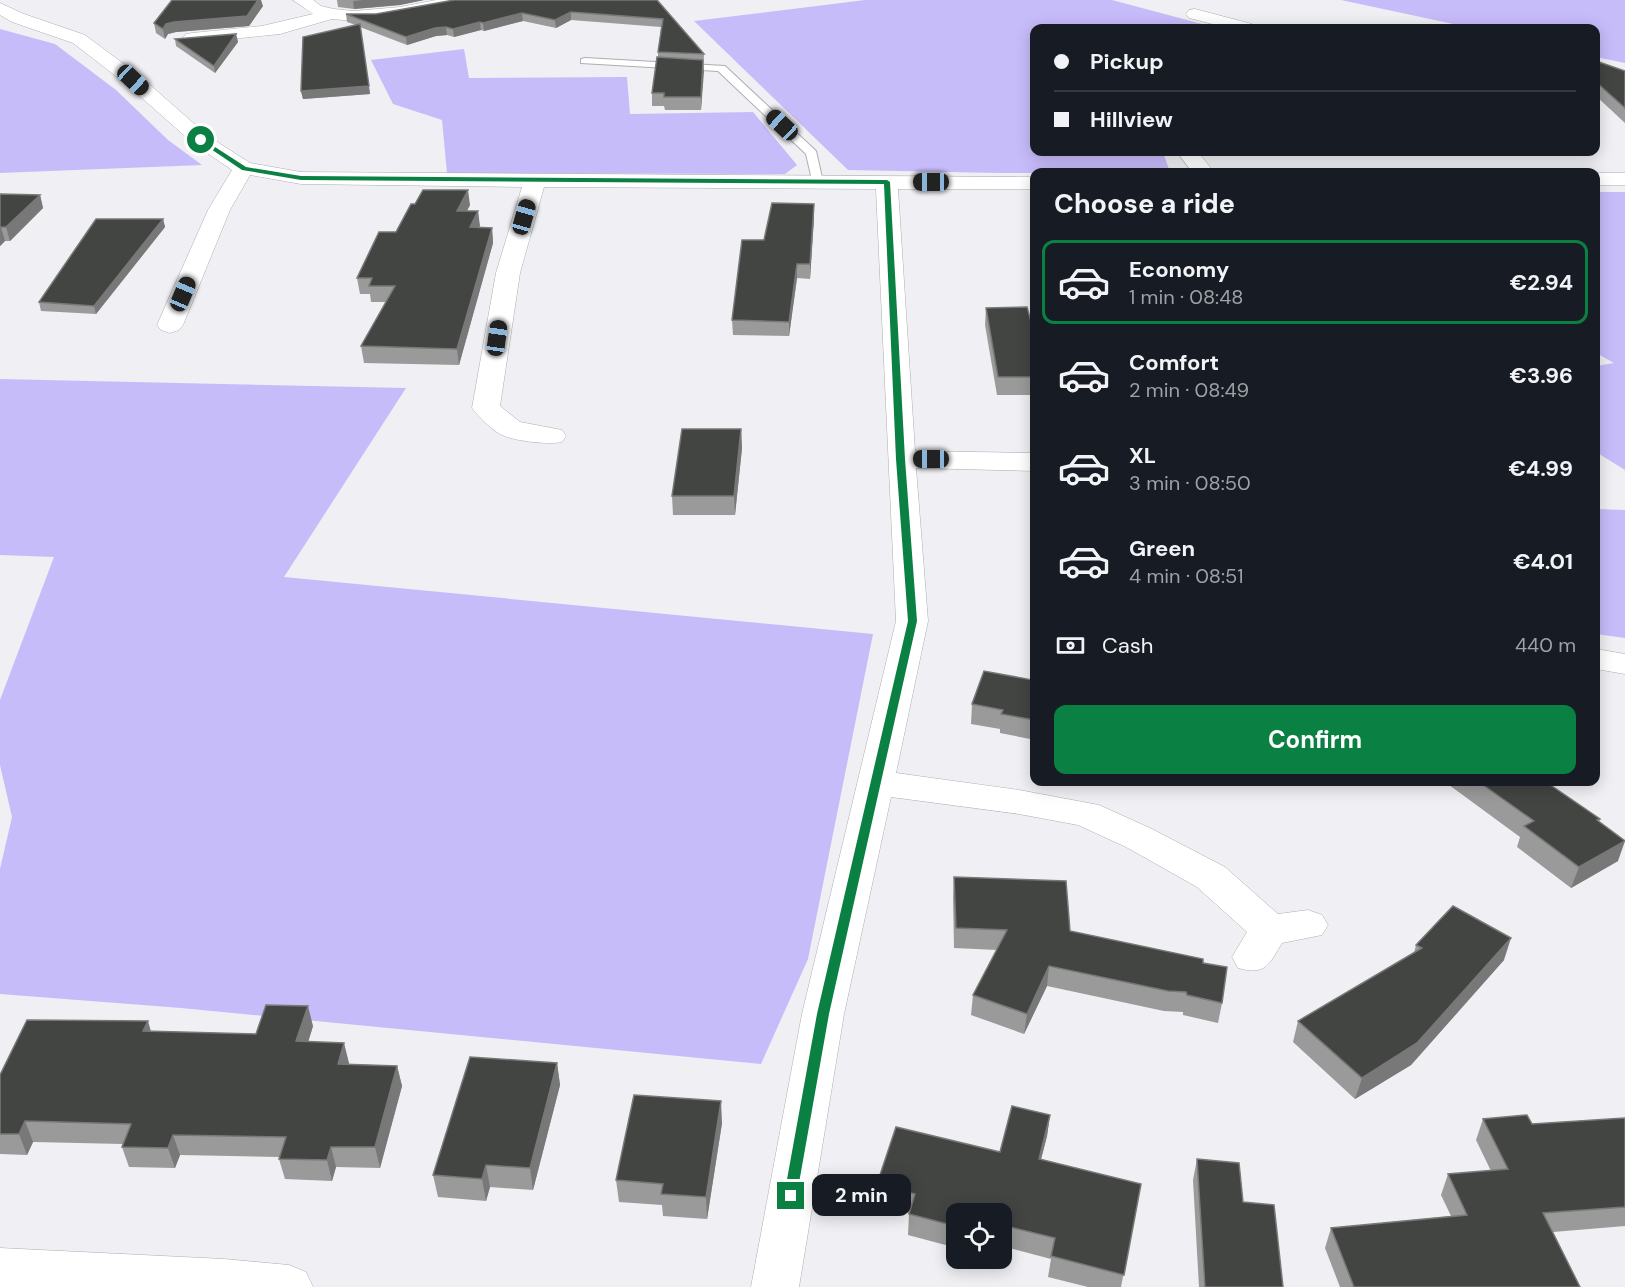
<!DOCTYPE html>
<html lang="en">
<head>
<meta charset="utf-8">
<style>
  body { margin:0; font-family:"DM Sans",sans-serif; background:#20242c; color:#f1f3f6; height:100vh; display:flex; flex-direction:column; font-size:22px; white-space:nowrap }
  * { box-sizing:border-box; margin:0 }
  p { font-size:20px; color:#9ea1a6 }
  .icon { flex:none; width:33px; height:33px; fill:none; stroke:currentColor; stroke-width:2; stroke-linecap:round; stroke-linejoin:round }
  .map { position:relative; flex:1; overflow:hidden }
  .sheet { position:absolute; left:1030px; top:168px; width:570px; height:618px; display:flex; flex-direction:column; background:#171b24; border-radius:12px; box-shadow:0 3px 15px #0003 }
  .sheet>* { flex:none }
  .top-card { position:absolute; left:1030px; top:24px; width:570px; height:132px; border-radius:12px; box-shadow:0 3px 15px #0003; display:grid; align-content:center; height:132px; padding:0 24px; background:#171b24 }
  .buttons { position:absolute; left:946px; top:1203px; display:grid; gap:12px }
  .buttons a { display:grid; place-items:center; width:66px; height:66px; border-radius:12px; background:#171b24; box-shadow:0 3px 15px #0003; font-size:30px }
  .end { position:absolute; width:27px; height:27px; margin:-14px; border:8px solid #0b8043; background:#fff; box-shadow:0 0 0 3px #fff }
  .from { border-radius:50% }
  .bubble { position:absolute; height:42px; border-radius:12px; background:#171b24; box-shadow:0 3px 15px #0003; font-size:20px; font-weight:700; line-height:42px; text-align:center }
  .car { position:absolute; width:18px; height:36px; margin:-18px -9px; border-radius:8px; box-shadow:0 0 4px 2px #0007; background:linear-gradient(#222 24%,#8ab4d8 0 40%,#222 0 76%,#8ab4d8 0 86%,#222 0) }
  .top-card b { display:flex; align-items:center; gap:21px; height:57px; font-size:22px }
  .top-card b+b { border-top:2px solid #363941 }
  .top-card i { width:15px; height:15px; background:#f1f3f6 }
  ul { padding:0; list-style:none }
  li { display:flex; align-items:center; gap:18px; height:84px; margin:0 12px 9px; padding:0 12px; border:3px solid transparent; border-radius:12px }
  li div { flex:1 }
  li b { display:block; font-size:22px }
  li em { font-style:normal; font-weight:700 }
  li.selected { border-color:#0b8043 }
  li>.icon { width:54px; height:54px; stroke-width:1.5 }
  h2 { padding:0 24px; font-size:27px; line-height:72px }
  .pay { display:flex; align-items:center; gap:15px; height:66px; padding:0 24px; font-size:22px }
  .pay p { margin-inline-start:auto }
  .button { display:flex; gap:12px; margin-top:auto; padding:12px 24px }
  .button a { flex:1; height:69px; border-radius:12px; background:#0b8043; color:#fff; font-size:24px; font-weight:700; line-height:69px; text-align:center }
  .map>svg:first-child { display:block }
  .green { fill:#c7bcfa }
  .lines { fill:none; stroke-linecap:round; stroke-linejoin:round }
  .lane-casing { stroke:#aeadb1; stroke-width:2 }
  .street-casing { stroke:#aeadb1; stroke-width:1 }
  .lane { fill:#fff; fill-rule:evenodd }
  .street { fill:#fff; fill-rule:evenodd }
  .wall { fill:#9a9a9a }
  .shaded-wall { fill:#777877 }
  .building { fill:#434542; stroke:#777877; stroke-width:1.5 }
  .route { fill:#0b8043 }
</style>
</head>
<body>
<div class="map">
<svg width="1625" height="1287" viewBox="0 0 1625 1287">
  <rect width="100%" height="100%" fill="#f0eff3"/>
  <g class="green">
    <path d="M865,0h247l105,28h-182v124h128l7,20 -172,1 -150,-3 -154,-149z"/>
    <path d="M1341,0h284v63l-29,-6v-29h-124z"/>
    <path d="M0,29l55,15 61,46 52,50 34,25 -202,8z"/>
    <path d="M464,49l5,29 158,-1 3,37 123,-2 44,53 -12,9 -338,-1 -5,-53 -49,-16 -22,-44z"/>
    <path d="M1596,192h29v278l-29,-18v-86l18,-3 -18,-10z"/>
    <path d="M0,379l406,9 -122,189 589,57 -65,325 -47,105 -580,-56 -181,-14v-125l12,-52 -12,-52v-65l54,-143 -54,-2z"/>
    <path d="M1596,509l29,1v128l-29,-4z"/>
  </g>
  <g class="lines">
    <defs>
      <path id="lane" d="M585,58l140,8 91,85 7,31 -6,4 -4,-2 -7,-30 -88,-83 -137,-8v-4z"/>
      <g id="street">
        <path d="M293,0h20l8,6 13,3 20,2 46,-4 36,-7h31l-3,4 -64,13 -46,4 -22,-2 -52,15 -88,9 -6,-1 -3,-4 3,-4 6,-1 70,-7 51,-12z"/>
        <path d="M0,3l24,11 61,21 55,41 68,60 42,27 51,9 734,5v12h-137l17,262 120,2v18l-119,-3 12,153 -32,152 123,17 80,15 53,24 73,38 53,47 30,-4 14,5 6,10 -6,10 -40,8c-13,21 -16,33 -44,25l-6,-11 15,-25 -50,-45 -71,-40 -48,-22 -59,-11 -128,-17 -47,217 -45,273h-48l51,-273 94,-393 -20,-432 -332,-2 -24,86 -20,133 20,16 42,8 4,6 -4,6c-13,3 -50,-1 -62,-8 -9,-5 -21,-17 -28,-26l24,-135 26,-86 -221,-3 -51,-9 -20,35 -47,115 -4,5 -9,3 -9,-3 -4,-5 51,-115 24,-40 -38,-26 -68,-60 -53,-41 -61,-21 -12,-7z"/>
        <path d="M1195,9l57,15 3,4h-27l-39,-10 -3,-4 3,-4z"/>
        <path d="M1177,152h21l16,20h-22z"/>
        <rect x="1596" y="173" width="29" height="12"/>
        <path d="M1596,649l29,5v20l-29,-5z"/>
        <path d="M0,1248l224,11 65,6 17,7 7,15h-313z"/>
      </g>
    </defs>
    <use href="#lane" class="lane-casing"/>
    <use href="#street" class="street-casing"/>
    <use href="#lane" class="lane"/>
    <use href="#street" class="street"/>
  </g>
  <g class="wall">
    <path d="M337,0h87l-24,5 -46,4 -16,-2z"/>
    <path d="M657,0l47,54 -3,56h-36l-1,-4h-12v-13l6,-36v-5l3,-25 -90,-7 -15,8 -33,-7 -39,10 -3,-1 -27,7 -7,-2 -11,1 -29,9 -47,-18 10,67 -67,5 -2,-8 55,-66 -9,-3 -1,-8h30z"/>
    <path d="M263,6l-14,20 -73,6 -8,2 -3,5 -9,-6 -2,-10z"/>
    <path d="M236,34l2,8 -23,31 -39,-27 -1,-7z"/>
    <path d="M1596,61l29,10v52l-29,-27z"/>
    <path d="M1361,152h86l-83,3z"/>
    <path d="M0,194l40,1 3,13 -33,33h-5l-5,5z"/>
    <path d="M470,205l-3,6h11l1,16 13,1 1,15 -34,122 -95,-2 -3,-17 25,-44h-15l-1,-8h-10l-3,-16 39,-46z"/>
    <path d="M814,218l-4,61 -13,-1 -8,58 -56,-1 -1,-15 32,-80z"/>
    <path d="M163,219l2,8 -69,87 -55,-3 -2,-9z"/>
    <path d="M986,308l49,21v66h-38l-12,-70z"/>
    <path d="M741,429l1,19 -7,67h-62l-1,-19z"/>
    <path d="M1035,670v70l-35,-7v-4l-29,-5 1,-20 60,-24z"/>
    <path d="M1445,782h101l54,37 -1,3 19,39 -47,27 -54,-41 3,-10z"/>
    <path d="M954,877l116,54 133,32 19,40 -4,20 -35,-8v-3l-19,-1 -117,-25 -23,48 -53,-19 2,-20 24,-45 -43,-2 -1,-51z"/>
    <path d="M1416,945l88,15 -93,105 -56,34 -62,-57 5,-21 116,-68z"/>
    <path d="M313,1026l-5,16 41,21v1l48,2 5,20 -22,82 -44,-1 -4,14 -47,-2 -6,-20v-2l-99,-2 -5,13 -46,-1 -7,-20 1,-3 -90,-2 -6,13 -27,-1v-79l151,-44 105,3z"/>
    <path d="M557,1063l3,22 -27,105 -43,-3 -4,14 -48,-4 -5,-22z"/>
    <path d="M1050,1115l-3,21 -6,23 100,25 -20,103h-33l-40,-10 3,-18 -49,-13v-32h-45v20l-4,13 -45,-12 1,-22 -33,-9 1,-20 123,-32z"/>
    <path d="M1625,1118v108l-72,6 27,55h-240l-15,-39 6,-20 120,-12 -10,-21 7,-21 43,-3 -15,-31 7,-21 49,5z"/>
    <path d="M722,1123l-15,96 -44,-3 -1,-11 -43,-3 -3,-22z"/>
    <path d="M1197,1159l46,43 40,85h-84l-6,-107z"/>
  </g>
  <g class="shaded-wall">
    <path d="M258,0h3l2,6 -14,20 -73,6 -8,2 -3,5 -2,-10 3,-5z"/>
    <path d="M363,0h61l-24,5 -46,4 -1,-8z"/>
    <path d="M571,12v8l-15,8 -1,-8z"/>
    <path d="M522,13l1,8 -39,10 -1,-8z"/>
    <path d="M480,22l1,8 -27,7 -1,-8z"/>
    <path d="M360,24l10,70 -67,5 -2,-8z"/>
    <path d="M446,27l1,8 -11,1 -29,9 -1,-8 29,-9z"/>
    <path d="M236,34l2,8 -23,31 -1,-7z"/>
    <path d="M703,60l1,12 -3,38v-13z"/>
    <path d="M468,190l2,15 -11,21 -2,-15z"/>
    <path d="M40,195l3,13 -33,33 -4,-14z"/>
    <path d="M814,204v14l-4,61v-15z"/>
    <path d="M478,211l2,15 -8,16 -2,-15z"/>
    <path d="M163,219l2,8 -69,87 -2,-8z"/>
    <path d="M1,227l4,14 -5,5v-18z"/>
    <path d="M492,228l1,15 -34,122 -2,-16z"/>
    <path d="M797,264v14l-8,58v-14z"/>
    <path d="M741,429l1,19 -7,67 -1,-19z"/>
    <path d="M1625,841l-7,20 -47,27 8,-21z"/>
    <path d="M1511,938l-7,22 -93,105 -56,34 7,-21z"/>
    <path d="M1049,966l-2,20 -23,48 3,-20z"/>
    <path d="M308,1006l5,20 -11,36 -6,-21z"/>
    <path d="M148,1021l6,21 -11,-11z"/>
    <path d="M344,1043l5,20 -6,22 -5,-21z"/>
    <path d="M557,1063l3,22 -27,105 -3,-22z"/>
    <path d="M397,1066l5,20 -22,82 -5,-21z"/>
    <path d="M721,1101l1,22 -15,96 -1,-22z"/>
    <path d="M1050,1115l-3,21 -11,43 3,-20z"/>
    <path d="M25,1121l8,21 -6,13 -8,-21z"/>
    <path d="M173,1135l7,20 -5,13 -7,-20z"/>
    <path d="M331,1147l5,20 -4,14 -5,-21z"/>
    <path d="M486,1165l4,22 -4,14 -4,-22z"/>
    <path d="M957,1218v16l-4,13 2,-21z"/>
  </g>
  <g class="building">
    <path d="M172,0h86l-11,16 -73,6 -8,2 -3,5 -9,-6z"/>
    <path d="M454,0h203l47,54 -46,-2 5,-33 -92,-7 -16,8 -33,-7 -39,10 -3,-1 -27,7 -7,-2 -11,1 -29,9 -60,-23h30z"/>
    <path d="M360,24l9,62 -68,5 2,-54z"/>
    <path d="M236,34l-22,32 -39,-27z"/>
    <path d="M657,57l46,3 -2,37h-37v-4h-12z"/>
    <path d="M1596,61l29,10v37l-29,-26z"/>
    <path d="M423,190h45l-11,21h21l-8,16 22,1 -35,121 -96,-3 34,-60h-26l3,-8h-15l22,-46h17l15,-28h4z"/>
    <path d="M0,194l40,1 -34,32h-5l-1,1z"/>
    <path d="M772,203l42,1 -4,60h-13l-8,58 -57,-2 10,-80h22z"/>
    <path d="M96,219h67l-69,87 -55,-4z"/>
    <path d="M1027,307l6,22h2v48h-37l-12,-69z"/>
    <path d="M682,429h59l-7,67h-62z"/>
    <path d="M1035,670v50l-34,-6 2,-4 -31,-6 12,-33 48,9z"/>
    <path d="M1479,782h67l54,37 -3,1 28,21 -46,26 -55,-41 10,-5z"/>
    <path d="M954,877l112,4 4,50 133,28v4l24,4 -5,36 -35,-8 -1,-3 -18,-1 -119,-25 -22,48 -54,-19 34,-65 -51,-2z"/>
    <path d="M1453,906l58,32 -94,105 -55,35 -64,-57 124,-73 -6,-3z"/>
    <path d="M266,1005l42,1 -12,35 48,2 -6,21 59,2 -22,81h-44l-4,13 -48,-1 7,-22 -113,-2 -5,13 -46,-1 9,-23 -106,-3 -6,13h-19v-59l27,-55 121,1 -5,10 113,3z"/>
    <path d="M470,1057l87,6 -27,105 -44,-3 -4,14 -49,-4z"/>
    <path d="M634,1095l87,6 -15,96 -45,-3 2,-10 -47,-4z"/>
    <path d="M1012,1106l38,9 -11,44 102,25 -17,91 -73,-19 4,-18 -53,-13v-11h-45v4l-2,8 -46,-12 6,-20 -38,-10 19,-57 104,25z"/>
    <path d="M1527,1115l5,9 93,-6v89l-82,6 37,74h-226l-23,-59 136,-13 -19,-41 60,-5 -25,-50z"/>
    <path d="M1197,1159l42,4 4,39 31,3 9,82h-78z"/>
  </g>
  <path class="route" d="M201,138l45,29 55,9 586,4 3,2 15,277 12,162 -88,393 -33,186h-10l-2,-4 33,-182 91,-393 -12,-162 -12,-275 -583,-4 -59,-10 -43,-29z"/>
</svg>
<div class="buttons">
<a><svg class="icon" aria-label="locate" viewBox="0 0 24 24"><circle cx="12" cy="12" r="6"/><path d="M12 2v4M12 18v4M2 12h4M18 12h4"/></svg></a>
</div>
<i class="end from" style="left:201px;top:140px"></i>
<i class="end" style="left:791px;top:1196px"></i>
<div class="bubble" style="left:812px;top:1174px;width:99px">2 min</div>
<i class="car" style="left:133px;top:80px;rotate:133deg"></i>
<i class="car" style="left:782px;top:125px;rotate:313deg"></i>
<i class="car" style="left:931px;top:182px;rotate:270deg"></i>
<i class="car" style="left:524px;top:217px;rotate:16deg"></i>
<i class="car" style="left:183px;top:294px;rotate:23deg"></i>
<i class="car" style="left:497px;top:338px;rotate:8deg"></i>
<i class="car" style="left:931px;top:459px;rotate:270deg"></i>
<div class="top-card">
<b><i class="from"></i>Pickup</b>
<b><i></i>Hillview</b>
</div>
<section class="sheet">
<h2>Choose a ride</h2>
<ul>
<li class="selected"><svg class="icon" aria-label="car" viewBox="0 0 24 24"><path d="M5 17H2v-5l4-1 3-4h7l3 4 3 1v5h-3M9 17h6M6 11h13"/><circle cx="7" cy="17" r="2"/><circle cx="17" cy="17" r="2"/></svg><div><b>Economy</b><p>1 min · 08:48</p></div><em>€2.94</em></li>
<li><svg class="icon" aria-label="car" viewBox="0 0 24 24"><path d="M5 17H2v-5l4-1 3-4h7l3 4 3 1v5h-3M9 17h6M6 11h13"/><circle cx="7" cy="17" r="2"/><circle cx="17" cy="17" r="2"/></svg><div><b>Comfort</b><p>2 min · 08:49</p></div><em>€3.96</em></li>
<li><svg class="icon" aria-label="car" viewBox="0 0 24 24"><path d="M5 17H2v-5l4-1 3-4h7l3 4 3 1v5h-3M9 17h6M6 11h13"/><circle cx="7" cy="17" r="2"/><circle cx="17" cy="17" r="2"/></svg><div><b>XL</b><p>3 min · 08:50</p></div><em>€4.99</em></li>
<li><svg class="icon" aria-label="car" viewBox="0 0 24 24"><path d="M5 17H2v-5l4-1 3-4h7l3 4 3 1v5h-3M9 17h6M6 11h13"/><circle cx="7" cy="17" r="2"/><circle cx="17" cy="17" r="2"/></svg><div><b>Green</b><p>4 min · 08:51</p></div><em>€4.01</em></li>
</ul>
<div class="pay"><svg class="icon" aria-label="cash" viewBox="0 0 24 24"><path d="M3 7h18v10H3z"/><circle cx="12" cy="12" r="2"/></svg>Cash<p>440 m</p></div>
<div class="button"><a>Confirm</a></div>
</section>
</div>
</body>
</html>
